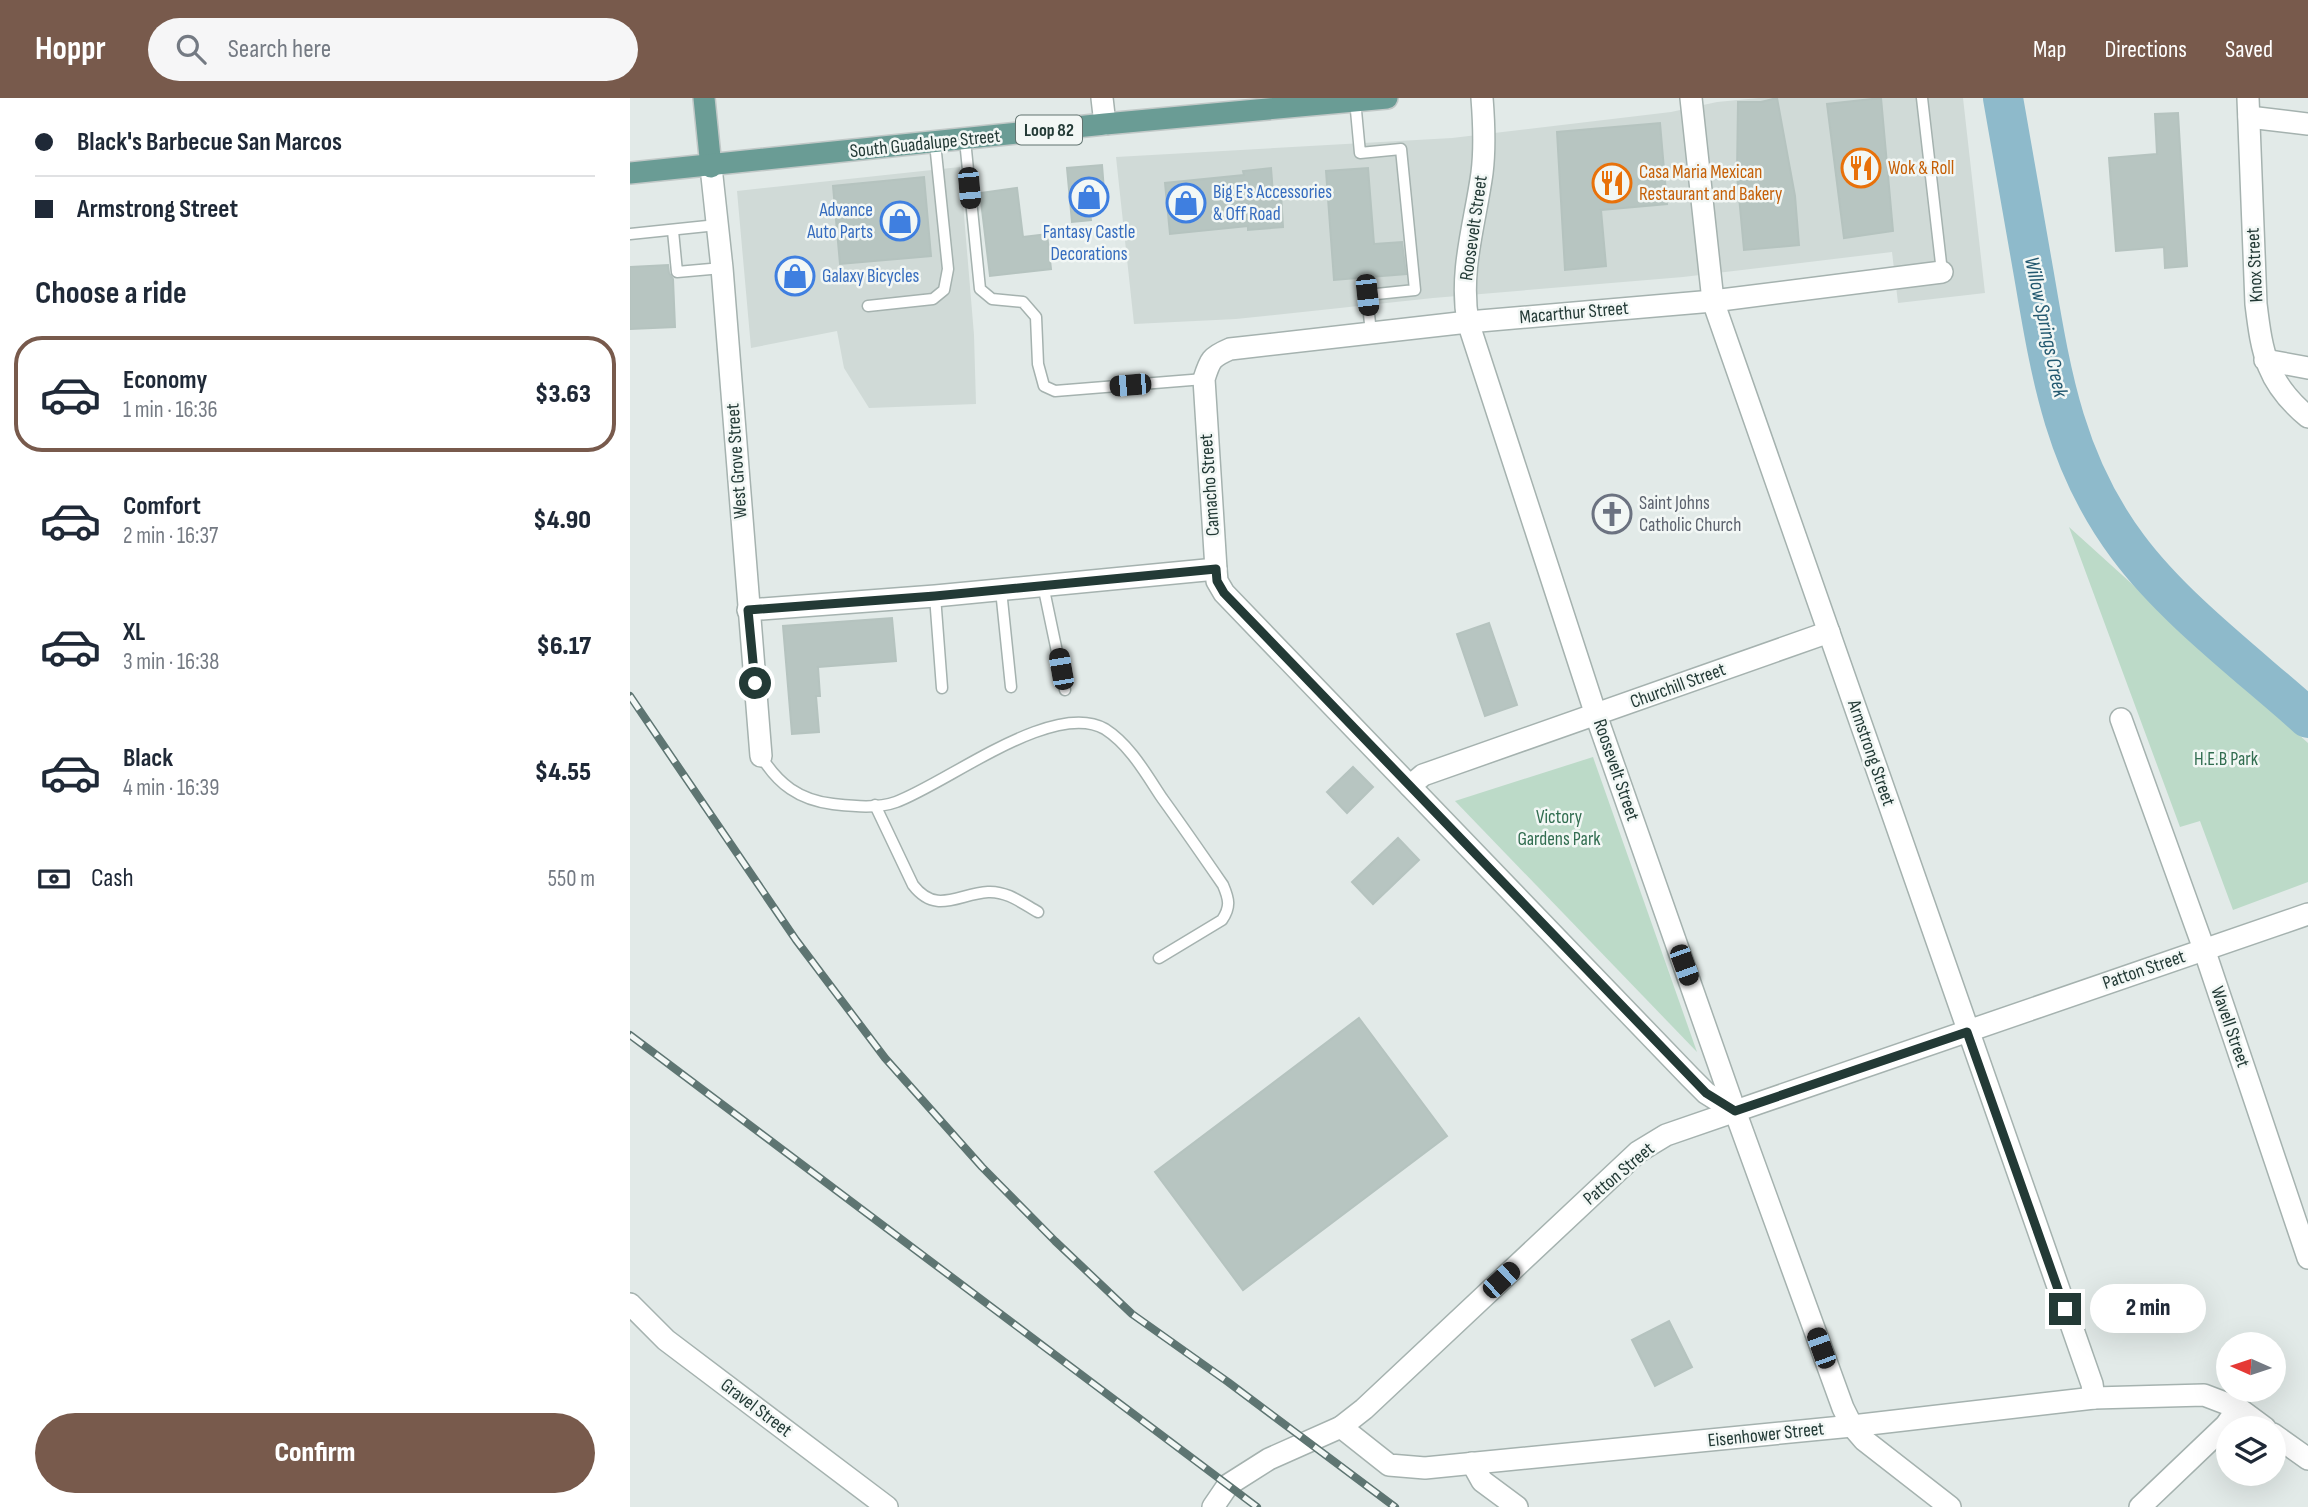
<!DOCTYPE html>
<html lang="en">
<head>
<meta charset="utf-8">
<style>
  body { margin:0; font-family:"Sofia Sans Condensed",sans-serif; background:#f6f6f7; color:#1f2937; height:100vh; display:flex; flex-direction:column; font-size:26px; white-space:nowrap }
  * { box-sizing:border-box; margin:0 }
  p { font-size:23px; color:#747a83 }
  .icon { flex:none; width:38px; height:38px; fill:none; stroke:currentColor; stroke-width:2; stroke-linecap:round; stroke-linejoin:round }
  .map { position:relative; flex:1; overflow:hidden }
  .side { display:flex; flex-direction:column; background:#fff; width:630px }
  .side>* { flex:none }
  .top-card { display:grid; align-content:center; height:154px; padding:0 35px; background:#fff }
  .needle { width:46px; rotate:273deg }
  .fabs { position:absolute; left:1586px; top:1234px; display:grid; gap:14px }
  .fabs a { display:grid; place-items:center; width:70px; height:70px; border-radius:50%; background:#fff; box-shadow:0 7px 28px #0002; font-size:35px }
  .end { position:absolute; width:32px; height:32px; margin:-16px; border:9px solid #233a36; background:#fff; box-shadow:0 0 0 4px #fff }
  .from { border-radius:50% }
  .bubble { position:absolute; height:49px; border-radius:24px; background:#fff; box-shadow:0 7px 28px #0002; font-size:23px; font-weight:800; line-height:49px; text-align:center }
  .car { position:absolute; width:21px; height:42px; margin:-21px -10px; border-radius:9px; box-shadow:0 0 5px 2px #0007; background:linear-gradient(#222 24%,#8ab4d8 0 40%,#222 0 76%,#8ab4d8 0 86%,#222 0) }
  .top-card b { display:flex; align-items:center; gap:24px; height:66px; font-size:26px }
  .top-card b+b { border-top:2px solid #e0e1e3 }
  .top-card i { width:18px; height:18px; background:#1f2937 }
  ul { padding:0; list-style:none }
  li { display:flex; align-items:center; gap:21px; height:116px; margin:0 14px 10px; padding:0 21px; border:4px solid transparent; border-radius:28px }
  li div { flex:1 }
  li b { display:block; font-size:26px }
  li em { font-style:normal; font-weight:800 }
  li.current { border-color:#785a4c }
  li>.icon { width:63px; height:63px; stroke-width:1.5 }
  h2 { padding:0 35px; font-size:32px; line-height:84px }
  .pay { display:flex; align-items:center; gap:18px; height:77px; padding:0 35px; font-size:26px }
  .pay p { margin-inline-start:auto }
  .button { display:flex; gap:14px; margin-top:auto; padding:14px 35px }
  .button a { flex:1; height:80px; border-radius:42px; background:#785a4c; color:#fff; font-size:28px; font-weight:800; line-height:80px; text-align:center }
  header { display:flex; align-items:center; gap:42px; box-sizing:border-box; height:98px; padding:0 35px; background:#785a4c; color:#fff }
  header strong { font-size:33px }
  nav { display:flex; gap:38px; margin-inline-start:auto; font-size:24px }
  .search { width:490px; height:63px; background:#f6f6f7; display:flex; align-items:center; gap:18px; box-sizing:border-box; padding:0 24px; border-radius:38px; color:#747a83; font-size:26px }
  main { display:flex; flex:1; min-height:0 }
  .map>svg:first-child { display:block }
  .built { fill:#d0dad7 }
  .green { fill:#bcdac8 }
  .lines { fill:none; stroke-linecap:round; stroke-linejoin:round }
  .river { stroke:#8ebacb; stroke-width:40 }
  .building { fill:#b7c5c1; stroke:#b5c3bf; stroke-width:2 }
  .service-casing { stroke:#a5b2af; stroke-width:13 }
  .minor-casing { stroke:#a5b2af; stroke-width:24 }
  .primary-casing { stroke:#c1c8c7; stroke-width:24 }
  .service { stroke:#fff; stroke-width:10 }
  .minor { stroke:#fff; stroke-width:21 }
  .primary { stroke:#6a9c95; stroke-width:21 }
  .rail-casing { stroke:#5e7572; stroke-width:8 }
  .rail { stroke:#f2f7f5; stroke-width:5; stroke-dasharray:16; stroke-linecap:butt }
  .route { stroke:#233a36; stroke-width:9 }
  .labels { text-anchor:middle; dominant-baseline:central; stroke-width:5; stroke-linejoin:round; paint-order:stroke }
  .shield { fill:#f2f7f5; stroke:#61736f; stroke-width:2 }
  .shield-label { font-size:18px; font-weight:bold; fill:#233a36 }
  .street-label { font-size:19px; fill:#233a36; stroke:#f2f7f5 }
  .food-label { font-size:19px; fill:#c56008; stroke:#f2f7f5; text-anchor:start }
  .shop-label { font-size:19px; fill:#366cbe; stroke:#f2f7f5; text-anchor:start }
  .worship-label { font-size:19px; fill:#5b616d; stroke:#f2f7f5; text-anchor:start }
  .park-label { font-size:19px; fill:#316d50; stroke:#f2f7f5 }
  .water-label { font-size:21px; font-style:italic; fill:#235970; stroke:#f2f7f5 }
</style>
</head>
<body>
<header>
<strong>Hoppr</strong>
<div class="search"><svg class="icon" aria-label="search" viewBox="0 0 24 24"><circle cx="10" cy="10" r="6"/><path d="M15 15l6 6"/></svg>Search here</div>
<nav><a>Map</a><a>Directions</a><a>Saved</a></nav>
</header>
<main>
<section class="side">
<div class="top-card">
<b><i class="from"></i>Black's Barbecue San Marcos</b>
<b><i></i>Armstrong Street</b>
</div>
<h2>Choose a ride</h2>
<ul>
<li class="current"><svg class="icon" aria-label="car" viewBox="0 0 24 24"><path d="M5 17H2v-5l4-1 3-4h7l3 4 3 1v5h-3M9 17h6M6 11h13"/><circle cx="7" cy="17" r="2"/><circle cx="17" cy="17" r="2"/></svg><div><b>Economy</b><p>1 min · 16:36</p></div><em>$3.63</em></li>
<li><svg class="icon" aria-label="car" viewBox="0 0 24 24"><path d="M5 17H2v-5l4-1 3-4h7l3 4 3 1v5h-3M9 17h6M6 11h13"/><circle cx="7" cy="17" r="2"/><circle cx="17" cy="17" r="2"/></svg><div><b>Comfort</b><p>2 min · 16:37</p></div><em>$4.90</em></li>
<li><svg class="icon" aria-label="car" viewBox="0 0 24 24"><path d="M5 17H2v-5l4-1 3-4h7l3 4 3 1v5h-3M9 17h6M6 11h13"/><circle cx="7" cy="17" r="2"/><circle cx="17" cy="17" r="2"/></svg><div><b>XL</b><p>3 min · 16:38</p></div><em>$6.17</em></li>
<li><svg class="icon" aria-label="car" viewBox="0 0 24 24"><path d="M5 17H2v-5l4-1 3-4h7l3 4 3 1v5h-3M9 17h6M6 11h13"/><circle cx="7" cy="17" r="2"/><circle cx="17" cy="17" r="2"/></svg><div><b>Black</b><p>4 min · 16:39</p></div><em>$4.55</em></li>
</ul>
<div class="pay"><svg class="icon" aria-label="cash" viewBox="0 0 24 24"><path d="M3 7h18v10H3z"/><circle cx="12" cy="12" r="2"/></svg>Cash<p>550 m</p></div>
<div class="button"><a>Confirm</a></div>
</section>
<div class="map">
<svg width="1678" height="1409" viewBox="0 0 1678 1409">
  <rect width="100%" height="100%" fill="#e2eae8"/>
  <g class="built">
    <path d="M1129,0h204l22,195 -87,10 -6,-51 -209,25 -250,21 -197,21 -102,5 -18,-167 336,-19 219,-26 46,-10z"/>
    <path d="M330,69l14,168 2,69 -107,4 -25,-40 -7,-37 -86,17 -14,-157z"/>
  </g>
  <g class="green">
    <path d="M1439,429l239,216v139l-75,28 -33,-89 -20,6z"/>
    <path d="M963,659l104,295 -242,-251z"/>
  </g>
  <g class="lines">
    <path class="river" d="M1373,0c10,59 21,118 31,177 17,100 31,188 94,272 46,62 122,119 180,171"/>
  </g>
  <g class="building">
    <path d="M1147,0l18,98 4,49 -55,5 -7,-75 1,-73h23z"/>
    <path d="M1251,0l12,133 -49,7 -17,-134z"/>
    <path d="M1548,15l9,153 -22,2 -1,-21 -48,4 -7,-93 48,-4 -2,-40z"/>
    <path d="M1030,25l7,81 -66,6 5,56 -41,4 -8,-138z"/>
    <path d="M472,67l3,38 -16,2 2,15 -19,2 -5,-54z"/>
    <path d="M641,70l2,26h8l2,33 -35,3v-4l-78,8 -5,-51 79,-8 -1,-4z"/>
    <path d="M738,70l6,76 28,-2 4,32 -72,6 -8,-109z"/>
    <path d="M294,79l7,79 -91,8 -7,-78z"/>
    <path d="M387,90l6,49 24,-3 4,35 -61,7 -10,-83z"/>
    <path d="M38,167l1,8 4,6 2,48 -45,2v-62z"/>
    <path d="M262,520l4,43 -78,6 2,29h-4l3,36 -27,2 -9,-108z"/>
    <path d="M859,525l28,82 -32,11 -28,-82z"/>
    <path d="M723,669l20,20 -26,26 -20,-21z"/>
    <path d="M768,740l21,22 -46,44 -21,-22z"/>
    <path d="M729,920l88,118 -204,154 -88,-118z"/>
    <path d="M1039,1223l23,46 -37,19 -23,-46z"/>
  </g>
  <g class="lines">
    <defs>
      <g id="service">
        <path d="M1292,0l20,174"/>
        <path d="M725,2l5,53 41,-4 14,141 -48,5 4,38"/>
        <path d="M335,42l15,149 12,10 31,3 13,15 2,47 6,22 11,5 149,-12"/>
        <path d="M43,133l4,41 45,-4"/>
        <path d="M0,136l87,-9"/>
        <path d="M238,208l65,-7 11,-9 4,-21 -13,-126"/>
        <path d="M413,487l22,105"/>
        <path d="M371,492l10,97"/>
        <path d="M305,498l7,92"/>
        <path d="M131,658c17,28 38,44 72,48 19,2 44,5 63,-2 50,-18 157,-103 209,-73 25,16 41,45 57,69 21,29 41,58 61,87 6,14 8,22 -1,35l-63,38"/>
        <path d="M245,707l38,80c23,30 45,9 75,7 19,-1 34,11 50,20"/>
      </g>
      <g id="minor">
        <path d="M472,0l3,26"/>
        <path d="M852,0c2,25 3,51 0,75 -7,51 -23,98 -14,149l128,393 139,396 108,297 9,18 12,14 86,67"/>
        <path d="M1061,0l22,203 379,1083 2,14"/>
        <path d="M1618,0l8,206c6,50 11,79 52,113"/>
        <path d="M1619,19l59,7"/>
        <path d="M81,69l11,101 39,488"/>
        <path d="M1635,262l43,8"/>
        <path d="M118,512l187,-14 281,-27"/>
        <path d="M1491,621l83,230 104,309"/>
        <path d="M780,688l13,-11 406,-143"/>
        <path d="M1105,1013l-29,-18 -16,-16 -466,-484 -7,-12 -1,-12 -12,-190c6,-19 7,-22 26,-30l238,-27 245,-21 229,-29"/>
        <path d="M0,1206l36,36 221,167"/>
        <path d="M711,1329l48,38 36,3 427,-42 242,-28 110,-3 34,13 27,20"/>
        <path d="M1643,1336l35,25"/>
        <path d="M842,1365l10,18 35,26"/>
        <path d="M583,1409l15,-22 41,-26 72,-32 23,-18 274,-257 28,-17 642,-221"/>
        <path d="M1510,1409l86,-82 12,-17"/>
      </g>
      <g id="primary">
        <path d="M74,0l7,69"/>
        <path d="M0,75l475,-49 282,-26"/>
      </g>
    </defs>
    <use href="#service" class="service-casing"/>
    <use href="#minor" class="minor-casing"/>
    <use href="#primary" class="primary-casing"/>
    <use href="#service" class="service"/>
    <use href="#minor" class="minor"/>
    <use href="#primary" class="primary"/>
    <defs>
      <g id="rail">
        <path d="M0,598l166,244 89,118 97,109 73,74 77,73 96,68 167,125"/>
        <path d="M0,937l627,472"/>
      </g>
    </defs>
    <use href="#rail" class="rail-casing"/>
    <use href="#rail" class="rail"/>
  </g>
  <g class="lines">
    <path class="route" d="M125,585l-7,-73 187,-14 281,-27 1,12 7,12 482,500 29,18 232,-79 98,277"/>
  </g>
  <defs>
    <symbol id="restaurant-ring" viewBox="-11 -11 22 22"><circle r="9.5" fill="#f2f7f5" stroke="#e8710a" stroke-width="1.5"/><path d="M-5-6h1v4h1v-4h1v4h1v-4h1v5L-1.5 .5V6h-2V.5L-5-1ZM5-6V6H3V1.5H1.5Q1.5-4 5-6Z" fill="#e8710a"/></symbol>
    <symbol id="shop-ring" viewBox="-11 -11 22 22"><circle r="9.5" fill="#f2f7f5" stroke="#3f7fe0" stroke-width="1.5"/><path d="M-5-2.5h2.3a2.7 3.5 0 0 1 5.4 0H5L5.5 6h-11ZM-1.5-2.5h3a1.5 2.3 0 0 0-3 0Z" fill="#3f7fe0"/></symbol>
    <symbol id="church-ring" viewBox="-11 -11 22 22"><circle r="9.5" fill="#f2f7f5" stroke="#6b7280" stroke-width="1.5"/><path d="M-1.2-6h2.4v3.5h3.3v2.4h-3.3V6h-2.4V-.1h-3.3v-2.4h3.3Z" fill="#6b7280"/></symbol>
  </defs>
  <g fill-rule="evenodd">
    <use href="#restaurant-ring" x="1209" y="48" width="44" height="44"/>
    <use href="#restaurant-ring" x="960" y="63" width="44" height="44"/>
    <use href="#shop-ring" x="437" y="77" width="44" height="44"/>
    <use href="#shop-ring" x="534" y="83" width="44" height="44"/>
    <use href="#shop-ring" x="248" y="101" width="44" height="44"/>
    <use href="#shop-ring" x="143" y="156" width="44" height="44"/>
    <use href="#church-ring" x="960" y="394" width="44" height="44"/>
  </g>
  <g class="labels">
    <rect class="shield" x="386" y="17.5" width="66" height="29" rx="5"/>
    <g class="shield-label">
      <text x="419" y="32">Loop 82</text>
    </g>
    <g class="street-label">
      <text transform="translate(295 46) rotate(-6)">South Guadalupe Street</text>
      <text transform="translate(844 130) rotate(-82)">Roosevelt Street</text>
      <text transform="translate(1625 167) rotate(-93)">Knox Street</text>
      <text transform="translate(944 215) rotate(-5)">Macarthur Street</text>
      <text transform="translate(107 363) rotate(-94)">West Grove Street</text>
      <text transform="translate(580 387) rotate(-94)">Camacho Street</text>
      <text transform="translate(1048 588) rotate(-20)">Churchill Street</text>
      <text transform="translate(1241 655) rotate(71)">Armstrong Street</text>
      <text transform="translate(986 672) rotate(71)">Roosevelt Street</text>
      <text transform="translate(1514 872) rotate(-19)">Patton Street</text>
      <text transform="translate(1600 929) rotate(71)">Wavell Street</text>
      <text transform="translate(989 1076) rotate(-40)">Patton Street</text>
      <text transform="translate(126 1310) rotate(37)">Gravel Street</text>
      <text transform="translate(1136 1337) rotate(-6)">Eisenhower Street</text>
    </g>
    <g class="food-label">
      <text x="1258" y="70">Wok &amp; Roll</text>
      <text x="1009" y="74">Casa Maria Mexican<tspan x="1009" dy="22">Restaurant and Bakery</tspan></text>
    </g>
    <g class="shop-label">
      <text x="583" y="94">Big E's Accessories<tspan x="583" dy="22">&amp; Off Road</tspan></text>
      <text x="243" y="112" text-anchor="end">Advance<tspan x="243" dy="22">Auto Parts</tspan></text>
      <text x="459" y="134" text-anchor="middle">Fantasy Castle<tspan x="459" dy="22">Decorations</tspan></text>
      <text x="192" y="178">Galaxy Bicycles</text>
    </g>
    <g class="worship-label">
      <text x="1009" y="405">Saint Johns<tspan x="1009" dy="22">Catholic Church</tspan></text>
    </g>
    <g class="park-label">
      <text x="1596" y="661">H.E.B Park</text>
      <text x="929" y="719">Victory<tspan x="929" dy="22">Gardens Park</tspan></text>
    </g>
    <g class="water-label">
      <text transform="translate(1416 229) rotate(78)">Willow Springs Creek</text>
    </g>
  </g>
</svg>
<div class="fabs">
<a><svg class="needle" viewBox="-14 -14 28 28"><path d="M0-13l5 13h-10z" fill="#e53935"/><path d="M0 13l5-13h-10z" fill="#747a83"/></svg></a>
<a><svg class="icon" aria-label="layers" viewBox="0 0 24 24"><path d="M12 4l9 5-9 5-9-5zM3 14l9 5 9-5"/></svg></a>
</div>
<i class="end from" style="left:125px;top:585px"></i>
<i class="end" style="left:1435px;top:1211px"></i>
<div class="bubble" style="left:1460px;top:1186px;width:116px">2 min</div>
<i class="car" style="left:339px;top:90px;rotate:175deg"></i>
<i class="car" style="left:737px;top:197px;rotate:174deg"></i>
<i class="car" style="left:500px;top:287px;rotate:265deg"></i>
<i class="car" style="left:431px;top:571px;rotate:350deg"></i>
<i class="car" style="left:1054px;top:867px;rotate:160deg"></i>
<i class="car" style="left:871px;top:1182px;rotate:47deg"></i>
<i class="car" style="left:1191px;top:1250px;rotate:340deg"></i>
</div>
</main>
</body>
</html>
